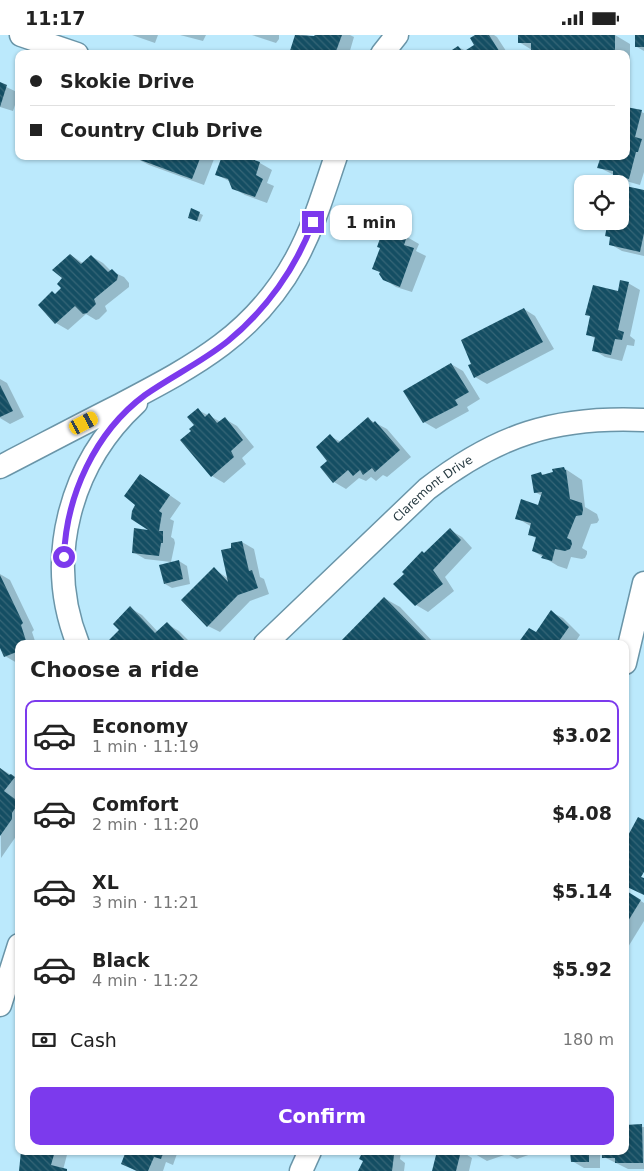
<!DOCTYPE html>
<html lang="en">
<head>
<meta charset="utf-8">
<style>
  body { margin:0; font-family:"DejaVu Sans",sans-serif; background:#f6f6f6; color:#222; height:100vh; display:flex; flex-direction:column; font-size:19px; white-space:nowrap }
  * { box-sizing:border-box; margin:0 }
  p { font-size:16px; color:#767676 }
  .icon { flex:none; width:28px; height:28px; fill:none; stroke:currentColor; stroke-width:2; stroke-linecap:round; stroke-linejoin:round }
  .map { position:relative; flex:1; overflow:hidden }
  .drawer { position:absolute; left:15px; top:605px; width:614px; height:515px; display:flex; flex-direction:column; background:#fff; border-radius:10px; box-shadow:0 1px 4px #0004 }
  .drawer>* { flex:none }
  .hud { position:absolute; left:15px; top:15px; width:615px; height:110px; border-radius:10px; box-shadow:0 1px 4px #0004; display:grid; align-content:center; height:110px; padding:0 15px; background:#fff }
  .tools { position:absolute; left:574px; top:140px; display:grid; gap:10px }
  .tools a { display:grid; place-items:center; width:55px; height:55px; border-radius:10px; background:#fff; box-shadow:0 1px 4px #0004; font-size:25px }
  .end { position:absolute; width:22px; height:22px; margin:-11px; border:6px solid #7c3aed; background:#fff; box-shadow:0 0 0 2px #fff }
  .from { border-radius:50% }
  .bubble { position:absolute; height:35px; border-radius:10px; background:#fff; box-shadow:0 1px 4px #0004; font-size:16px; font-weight:800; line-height:35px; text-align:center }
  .car { position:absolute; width:15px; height:30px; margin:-15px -8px; border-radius:6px; box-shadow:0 0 4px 1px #0007; background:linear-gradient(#f5c518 24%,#345 0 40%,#f5c518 0 76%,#345 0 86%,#f5c518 0) }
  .hud b { display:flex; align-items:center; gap:18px; height:48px; font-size:19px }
  .hud b+b { border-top:1px solid #e0e0e0 }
  .hud i { width:12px; height:12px; background:#222 }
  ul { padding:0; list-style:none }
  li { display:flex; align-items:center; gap:15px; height:70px; margin:0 10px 8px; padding:0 5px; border:2px solid transparent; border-radius:10px }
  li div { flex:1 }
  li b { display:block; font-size:19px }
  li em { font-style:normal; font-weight:800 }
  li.on { border-color:#7c3aed }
  li>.icon { width:45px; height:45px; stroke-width:1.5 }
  h2 { padding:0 15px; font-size:22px; line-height:60px }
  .pay { display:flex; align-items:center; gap:12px; height:55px; padding:0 15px; font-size:19px }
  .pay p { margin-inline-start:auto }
  .primary-button { display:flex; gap:10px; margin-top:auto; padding:10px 15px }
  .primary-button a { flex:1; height:58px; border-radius:10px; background:#7c3aed; color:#fff; font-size:20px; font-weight:800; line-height:58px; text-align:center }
  .status { display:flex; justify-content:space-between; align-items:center; height:35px; padding:0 25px; background:#fff; direction:ltr }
  .status svg { height:14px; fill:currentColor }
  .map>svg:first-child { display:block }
  .shadow { fill:#0003 }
  .building { fill:url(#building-back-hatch) }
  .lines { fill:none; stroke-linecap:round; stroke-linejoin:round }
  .minor-casing { stroke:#6a95a8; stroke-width:25 }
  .minor { stroke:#fff; stroke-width:22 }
  .route { stroke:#7c3aed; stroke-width:6 }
  .labels { text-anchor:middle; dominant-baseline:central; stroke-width:5; stroke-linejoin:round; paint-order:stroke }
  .street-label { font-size:12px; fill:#283b42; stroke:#fff }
</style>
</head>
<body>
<div class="status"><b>11:17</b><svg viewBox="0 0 49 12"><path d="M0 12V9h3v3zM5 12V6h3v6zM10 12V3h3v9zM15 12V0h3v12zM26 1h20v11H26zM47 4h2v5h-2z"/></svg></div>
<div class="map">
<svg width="644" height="1136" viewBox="0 0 644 1136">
  <defs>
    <pattern id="building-back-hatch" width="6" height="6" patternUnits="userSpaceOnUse" patternTransform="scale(1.25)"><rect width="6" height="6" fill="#144e63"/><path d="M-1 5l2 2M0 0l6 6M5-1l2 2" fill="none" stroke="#366677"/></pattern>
  </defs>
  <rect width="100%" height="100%" fill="#bbe9fc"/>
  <g class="shadow">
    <path d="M132,0h26l-3,8z"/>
    <path d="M180,0h26l-3,6z"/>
    <path d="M252,0h27v4l-3,4z"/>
    <path d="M297,0h10l8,3 1,-3h34l4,2 -5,17h-59z"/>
    <path d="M477,0h17l3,2 11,17h-60l10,-7 8,4 10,-6z"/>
    <path d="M519,0h96l15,9v28h-4v-18h-94v-4l-13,-8z"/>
    <path d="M636,0h8v16l-7,-4z"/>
    <path d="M0,49l19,9 -6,18 -13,-4z"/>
    <path d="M641,77l3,1v59l-4,13 -14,-4 -28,-14 28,-11z"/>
    <path d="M96,121h10l-1,3z"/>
    <path d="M132,121h77l5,3 -10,26 -55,-20z"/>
    <path d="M239,121l21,7 12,7 -5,13 7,3 -7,17 -22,-8 -12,-7 -2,-6 -14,-7z"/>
    <path d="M622,152l22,5v64l-22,-5 -12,-7 1,-6 -5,-3 14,-14v-26z"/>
    <path d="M192,175l11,5 -3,7 -8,-3z"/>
    <path d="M384,194l23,8 12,7 -3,7 10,5 -14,36 -16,-5 -12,-8 -3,-6 -7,-4 7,-21z"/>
    <path d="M71,220l13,9 7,-8 12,7 8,8 13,6 5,6v4l-24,19 2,5 -8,8 -3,1 -10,-6 -18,16 -12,-7 1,-28 5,-7z"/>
    <path d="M628,248l12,7 -10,46 5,4 -1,6 -7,-1 -5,16 -17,-4 -11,-7 2,-11 -8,-5 31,-42z"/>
    <path d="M524,274l11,7 19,33 -67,35 -12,-7z"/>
    <path d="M451,329l12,7 17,28 -13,8 2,4 -33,18 -12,-7z"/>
    <path d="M0,344l7,4 17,34 -14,7 -10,-6z"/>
    <path d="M198,375l23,12 4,-3 12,7 17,21 -12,11 4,6 -22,19 -12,-7 -19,-45z"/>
    <path d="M368,384l19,10 24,28 -24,20 -4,-2 -7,6 -5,-4 -5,4 -7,-3 -13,11 -12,-7 -5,-21 1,-25 11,6z"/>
    <path d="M564,433l18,12 3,27 12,7 2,6 -2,3 -6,1 -9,24 5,3v3l-2,4 -3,1 -11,-2 -4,12 -9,-3 -25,-15 4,-12 -8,-5 3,-7 -15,-9 22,-12 3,-10 -7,-4 5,-19 4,2z"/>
    <path d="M141,440l40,28 -11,16 4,2 -3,16 3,2 1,4 -4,19 -26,-3 -12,-7 20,-21 -16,-26z"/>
    <path d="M450,495l12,7 10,11 -27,29 9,14 -26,21 -12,-7 -21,-21z"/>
    <path d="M242,507l12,7 6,28 4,2 5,15 -19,7 -30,31 -12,-6 6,-57 15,10 4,-30z"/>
    <path d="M179,526l8,5 3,18 -18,4 -7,-4z"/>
    <path d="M0,539l10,6 24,50 -2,2 4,12h-17v18l-2,1 -12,-7 -5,-11z"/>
    <path d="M384,563l16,9 35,37h-95z"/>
    <path d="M130,573l12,7 16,17 9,-8 12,7 13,13h-79z"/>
    <path d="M551,577l12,6 17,17 -6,9h-52l-2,-2 17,-8z"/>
    <path d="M0,733l19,12v14l-4,5 4,3v30l-18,26z"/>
    <path d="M625,856l19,12v18l-19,31z"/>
    <path d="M625,1091l19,1v42h-16l-24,-12 21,-6z"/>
    <path d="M23,1116h45l-5,19 4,1h-47z"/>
    <path d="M127,1116h51l-5,14 -7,-3 -3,9h-27l-14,-8z"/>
    <path d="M364,1116h37l-1,8 5,4 -1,8h-45l5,-10z"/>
    <path d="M461,1116l11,7 -3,13h-36z"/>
    <path d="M474,1116h59l1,2 -17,6 -10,-5 -20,7 -12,-7z"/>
    <path d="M552,1116h48v17h-16l-12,-7v-6h-12z"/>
  </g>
  <g class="building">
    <path d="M295,0l19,1 1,-1h27l-7,19h-46z"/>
    <path d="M475,0h14l12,19h-55l12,-8 5,6 11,-7 -4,-7z"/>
    <path d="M518,0h97v19h-84v-11h-13z"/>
    <rect x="635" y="0" width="9" height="12"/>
    <path d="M0,47l7,3 -7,22z"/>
    <path d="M626,72l16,3 -7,27 7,2 -4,13h-2l-7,27 -16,-4v-4l-16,-3 4,-12h25z"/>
    <path d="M138,121h63l-9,23 -57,-21z"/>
    <path d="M222,121l10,3 1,-3h10l17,6 -4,13 7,4 -8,18 -23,-8 -4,-10 -13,-4z"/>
    <path d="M621,150l23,5v43l-4,19 -31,-7 1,-8 -5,-1 3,-15h12z"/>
    <path d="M191,173l9,4 -3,9 -9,-3z"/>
    <path d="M384,192l23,9 -3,9 10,3 -14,39 -17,-7 -4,-6 1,-2 -8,-3 8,-21 -3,-1z"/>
    <path d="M70,219l11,10 10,-9 17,17 4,-3 6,6 -1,5 -23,19 2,5 -9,9 -4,1 -8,-8 -20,18 -17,-19 14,-14 3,3 6,-6 -4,-4 5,-6 -10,-8z"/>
    <path d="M620,245l9,2 -11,48 6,2 -2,8 -7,-1 -4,16 -19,-4 3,-14 -9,-2 4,-19 -5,-1 8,-30 25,6z"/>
    <path d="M524,273l19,34 -69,36 -6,-13 3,-1 -10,-24z"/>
    <path d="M451,328l18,29 -14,8 3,5 -35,18 -20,-32z"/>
    <path d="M0,350l13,26 -13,6z"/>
    <path d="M198,373l7,9 4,-4 8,10 8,-6 18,23 -12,11 3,6 -23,20 -31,-37 11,-9 -2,-2 5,-4 -7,-8z"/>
    <path d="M368,382l5,6 2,-2 25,29 -25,22 -3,-4 -9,7 -3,-5 -7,6 -5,-6 -15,13 -13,-16 7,-6 -11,-14 14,-13 8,9z"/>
    <path d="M564,432l1,3h1l4,29 12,4 1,7 -1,5 -6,1 -9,22 4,2 1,4 -2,5 -5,2 -10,-2 -3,12 -11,-3 2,-3 -11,-4 4,-14 -8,-2 3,-12 -16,-4 6,-20 17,6 4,-13 -8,1 -3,-18 10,-3 1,3 11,-3 -1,-3z"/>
    <path d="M140,439l30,21 -11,16 3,2 -3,18h4v12h-2l-2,13 -27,-3 2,-25 14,2 -17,-11 1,-8 3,-6 -11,-9z"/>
    <path d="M450,493l11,12 -28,30 10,14 -28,22 -22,-22 11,-10 -2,-2 20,-21 2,2z"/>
    <path d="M242,506l7,30 3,-1 6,18 -20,7 -31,32 -26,-27 33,-33 14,15 -7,-32 10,-2v-5z"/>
    <path d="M179,525l4,19 -19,5 -5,-19z"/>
    <path d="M0,540l23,48 -2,2 6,19h-8v7l-15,6 -4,-9z"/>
    <path d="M384,562l46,47h-92z"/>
    <path d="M130,571l25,27 12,-11 21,22h-77l-3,-3 11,-11 -6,-6z"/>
    <path d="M551,575l18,17 -12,17 -39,-1 11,-15 7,4z"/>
    <path d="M0,733l9,7 2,-1 4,3 -11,14 15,11 -7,11v6l-12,17z"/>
    <path d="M638,782l6,3v52l-3,5 3,1v17l-19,-9v-45z"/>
    <path d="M625,855l16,10 -16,26z"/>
    <path d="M642,1089l1,39h-28v-5h-13v-7h23v-26z"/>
    <path d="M21,1116h34l-4,14 16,4v2h-48z"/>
    <path d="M126,1116h38l-3,8 -7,-2 -6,14h-11l-16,-7z"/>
    <path d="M363,1116h25v3l6,1 -2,16h-34l5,-10 -4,-2z"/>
    <path d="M437,1116h24l-5,20h-24z"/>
    <path d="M570,1116h19v11h-18z"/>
  </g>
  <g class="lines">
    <defs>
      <g id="minor">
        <path d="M21,0l56,19"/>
        <path d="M382,19l15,-19"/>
        <path d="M0,432c39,-20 78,-41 118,-61 74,-39 136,-70 178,-147 18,-33 28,-68 40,-103"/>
        <path d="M78,609c-34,-85 -8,-180 58,-241"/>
        <path id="s1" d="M265,609l162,-155c70,-54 128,-73 217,-69"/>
        <path d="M625,628l19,-80"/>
        <path d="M0,970l19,-60"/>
        <path d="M301,1136l9,-20"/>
      </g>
    </defs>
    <use href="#minor" class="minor-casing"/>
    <use href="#minor" class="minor"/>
  </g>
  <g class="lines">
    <path class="route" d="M64,522c2,-61 31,-125 81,-162 27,-19 57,-33 83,-54 38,-31 68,-73 85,-119"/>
  </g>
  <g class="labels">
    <g class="street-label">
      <text stroke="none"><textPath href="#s1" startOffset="229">Claremont Drive</textPath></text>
    </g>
  </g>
</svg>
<div class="tools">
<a><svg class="icon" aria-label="locate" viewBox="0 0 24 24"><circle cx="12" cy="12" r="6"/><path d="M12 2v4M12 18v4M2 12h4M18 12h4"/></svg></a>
</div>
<i class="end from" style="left:64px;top:522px"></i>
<i class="end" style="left:313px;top:187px"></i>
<div class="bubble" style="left:330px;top:170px;width:82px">1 min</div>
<i class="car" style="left:84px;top:388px;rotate:62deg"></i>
<div class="hud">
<b><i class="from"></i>Skokie Drive</b>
<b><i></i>Country Club Drive</b>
</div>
<section class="drawer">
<h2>Choose a ride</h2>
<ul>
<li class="on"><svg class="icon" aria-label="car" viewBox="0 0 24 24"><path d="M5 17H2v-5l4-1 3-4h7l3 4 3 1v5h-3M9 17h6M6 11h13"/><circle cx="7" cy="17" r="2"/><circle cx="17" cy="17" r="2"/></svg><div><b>Economy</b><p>1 min · 11:19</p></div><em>$3.02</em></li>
<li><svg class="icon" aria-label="car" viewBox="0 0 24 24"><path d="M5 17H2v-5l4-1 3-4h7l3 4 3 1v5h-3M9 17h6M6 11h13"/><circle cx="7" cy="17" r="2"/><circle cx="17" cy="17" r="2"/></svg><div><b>Comfort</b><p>2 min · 11:20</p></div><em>$4.08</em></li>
<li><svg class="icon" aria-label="car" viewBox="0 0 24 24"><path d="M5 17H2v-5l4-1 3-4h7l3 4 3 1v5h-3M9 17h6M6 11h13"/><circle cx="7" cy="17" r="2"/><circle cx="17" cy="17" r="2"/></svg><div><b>XL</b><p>3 min · 11:21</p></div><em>$5.14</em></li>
<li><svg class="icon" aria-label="car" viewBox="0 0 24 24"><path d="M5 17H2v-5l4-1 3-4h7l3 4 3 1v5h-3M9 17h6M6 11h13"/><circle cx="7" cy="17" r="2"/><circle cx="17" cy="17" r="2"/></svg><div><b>Black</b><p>4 min · 11:22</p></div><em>$5.92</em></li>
</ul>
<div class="pay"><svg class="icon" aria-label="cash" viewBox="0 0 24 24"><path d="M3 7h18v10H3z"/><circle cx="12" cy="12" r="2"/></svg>Cash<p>180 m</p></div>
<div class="primary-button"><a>Confirm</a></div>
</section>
</div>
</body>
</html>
